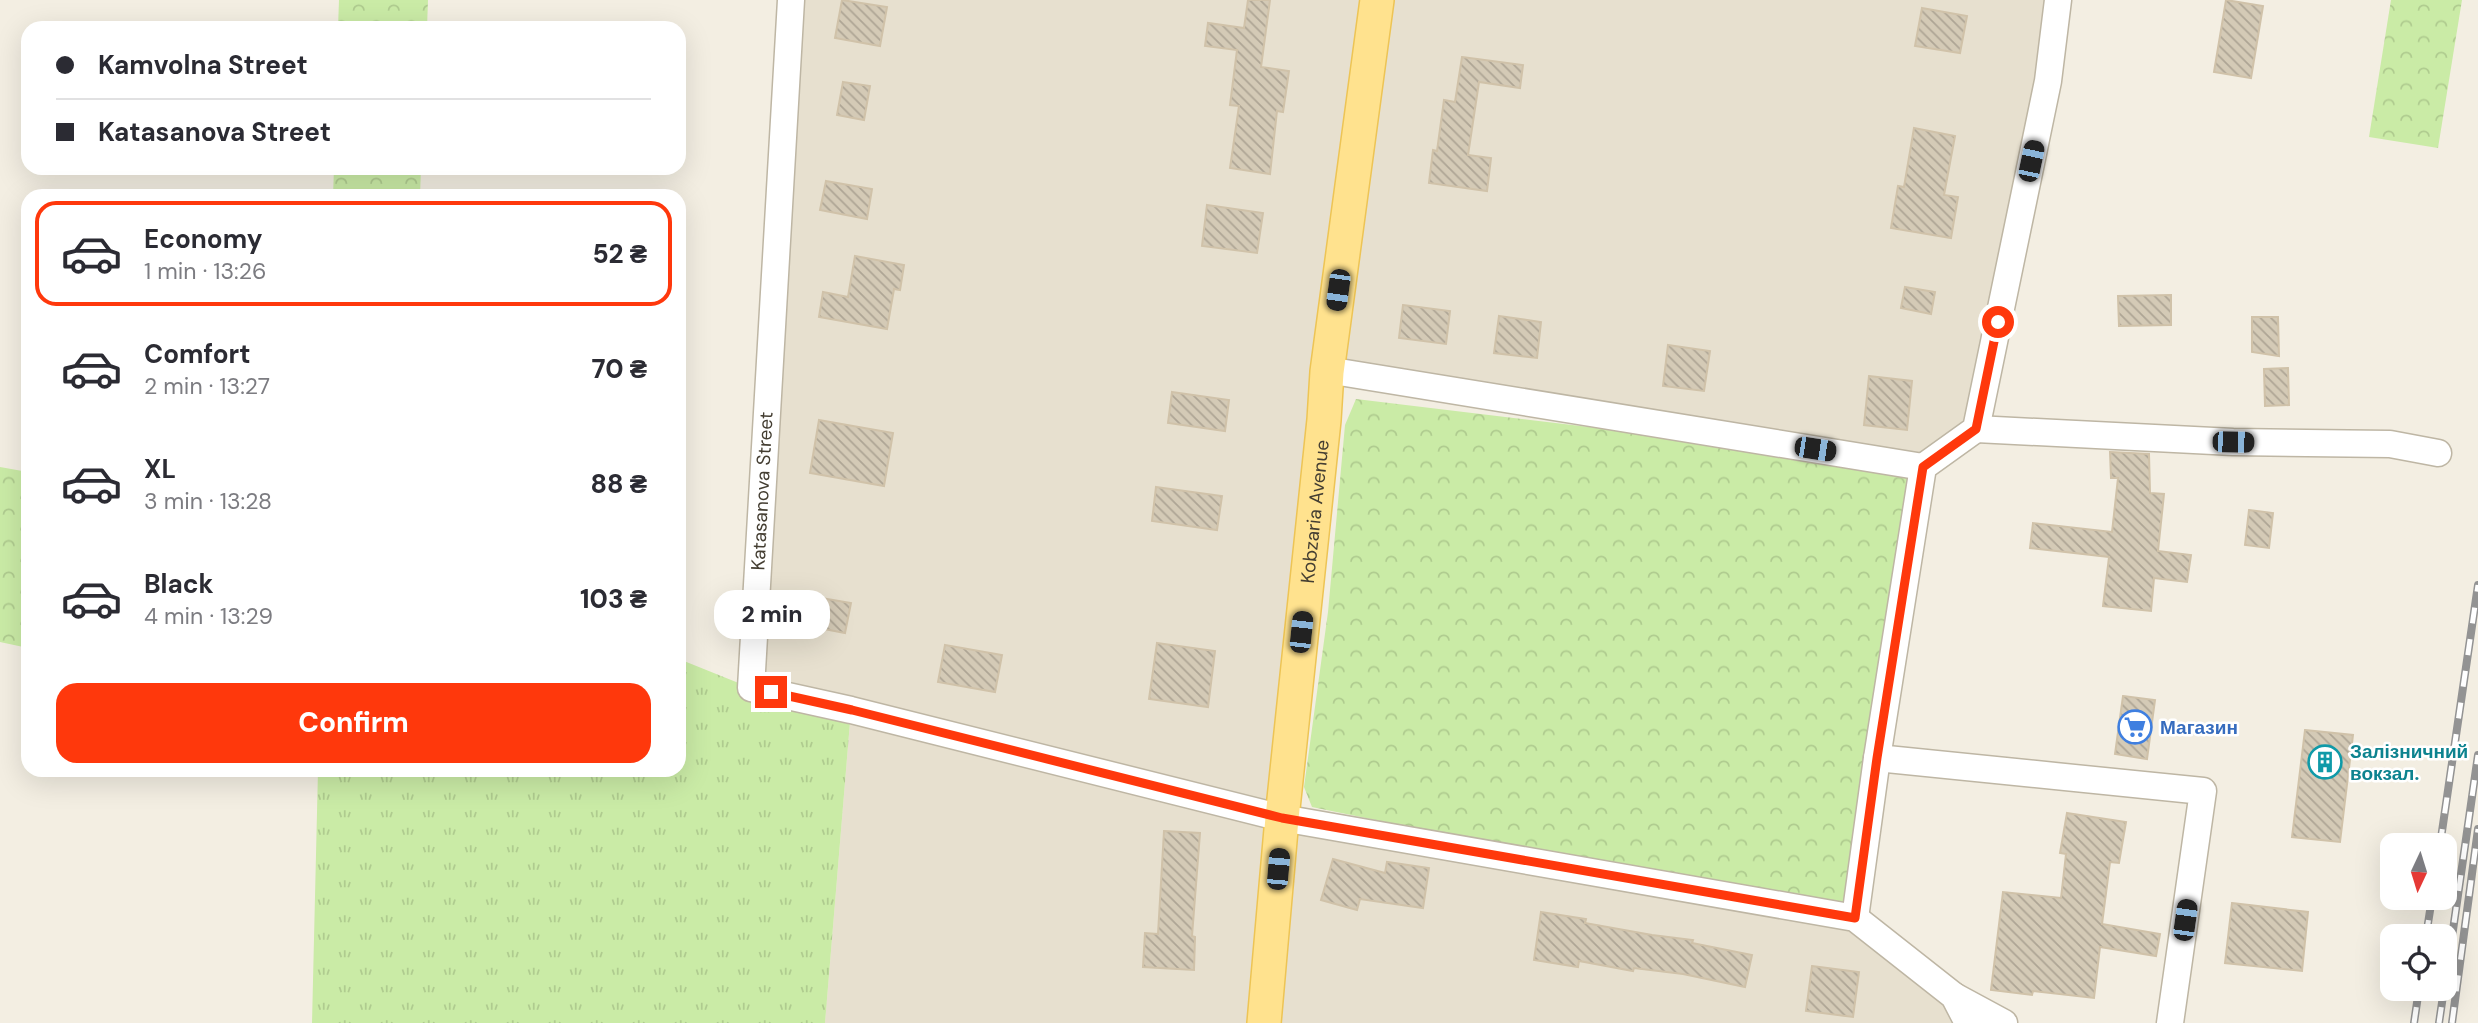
<!DOCTYPE html>
<html lang="en">
<head>
<meta charset="utf-8">
<style>
  body { margin:0; font-family:"DM Sans",sans-serif; background:#f2f2f3; color:#2b2b33; height:100vh; display:flex; flex-direction:column; font-size:26px; white-space:nowrap }
  * { box-sizing:border-box; margin:0 }
  p { font-size:23px; color:#7c7c81 }
  .icon { flex:none; width:38px; height:38px; fill:none; stroke:currentColor; stroke-width:2; stroke-linecap:round; stroke-linejoin:round }
  .map { position:relative; flex:1; overflow:hidden }
  .sheet { position:absolute; left:21px; top:189px; width:665px; height:588px; display:flex; flex-direction:column; background:#fff; border-radius:21px; box-shadow:0 7px 28px #0002 }
  .sheet>* { flex:none }
  .top-card { position:absolute; left:21px; top:21px; width:665px; height:154px; border-radius:21px; box-shadow:0 7px 28px #0002; display:grid; align-content:center; height:154px; padding:0 35px; background:#fff }
  .needle { width:46px; rotate:184deg }
  .fabs { position:absolute; left:2380px; top:833px; display:grid; gap:14px }
  .fabs a { display:grid; place-items:center; width:77px; height:77px; border-radius:14px; background:#fff; box-shadow:0 7px 28px #0002; font-size:35px }
  .end { position:absolute; width:32px; height:32px; margin:-16px; border:9px solid #ff380c; background:#fff; box-shadow:0 0 0 4px #fff }
  .from { border-radius:50% }
  .bubble { position:absolute; height:49px; border-radius:21px; background:#fff; box-shadow:0 7px 28px #0002; font-size:23px; font-weight:800; line-height:49px; text-align:center }
  .car { position:absolute; width:21px; height:42px; margin:-21px -10px; border-radius:9px; box-shadow:0 0 5px 2px #0007; background:linear-gradient(#222 24%,#8ab4d8 0 40%,#222 0 76%,#8ab4d8 0 86%,#222 0) }
  .top-card b { display:flex; align-items:center; gap:24px; height:66px; font-size:26px }
  .top-card b+b { border-top:2px solid #e1e1e2 }
  .top-card i { width:18px; height:18px; background:#2b2b33 }
  ul { padding:12px 0 0; list-style:none }
  li { display:flex; align-items:center; gap:21px; height:105px; margin:0 14px 10px; padding:0 21px; border:4px solid transparent; border-radius:21px }
  li div { flex:1 }
  li b { display:block; font-size:26px }
  li em { font-style:normal; font-weight:800 }
  li.selected { border-color:#ff380c }
  li>.icon { width:63px; height:63px; stroke-width:1.5 }
  .cta { display:flex; gap:14px; margin-top:auto; padding:14px 35px }
  .cta a { flex:1; height:80px; border-radius:21px; background:#ff380c; color:#fff; font-size:28px; font-weight:800; line-height:80px; text-align:center }
  .map>svg:first-child { display:block }
  .residential { fill:#e7e0cf }
  .grass { fill:url(#grass-tufts) }
  .forest { fill:url(#forest-crowns) }
  .building { fill:url(#building-back-hatch); stroke:#d0c2a9; stroke-width:2 }
  .lines { fill:none; stroke-linecap:round; stroke-linejoin:round }
  .minor-casing { stroke:#beb6a4; stroke-width:29 }
  .major-casing { stroke:#edc455; stroke-width:36 }
  .minor { stroke:#fff; stroke-width:26 }
  .major { stroke:#ffe28e; stroke-width:33 }
  .rail-casing { stroke:#939393; stroke-width:8 }
  .rail { stroke:#fff; stroke-width:5; stroke-dasharray:16; stroke-linecap:butt }
  .route { stroke:#ff380c; stroke-width:9 }
  .labels { text-anchor:middle; dominant-baseline:central; stroke-width:5; stroke-linejoin:round; paint-order:stroke }
  .street-label { font-size:19px; fill:#443e32; stroke:#fff }
  .shop-label { font-size:19px; font-weight:bold; fill:#366cbe; stroke:#fff; text-anchor:start }
  .culture-label { font-size:19px; font-weight:bold; fill:#0d838f; stroke:#fff; text-anchor:start }
</style>
</head>
<body>
<div class="map">
<svg width="2478" height="1023" viewBox="0 0 2478 1023">
  <defs>
    <pattern id="grass-tufts" width="24" height="20" patternUnits="userSpaceOnUse" patternTransform="scale(1.75)"><rect width="24" height="20" fill="#caeba6"/><path d="M3 7l-1-3M5 7V3M7 7l1-3M15 17l-1-3M17 17v-4M19 17l1-3" fill="none" stroke="#afcb8f"/></pattern>
    <pattern id="forest-crowns" width="20" height="18" patternUnits="userSpaceOnUse" patternTransform="scale(1.75)"><rect width="20" height="18" fill="#caeba6"/><path d="M2 6a3 3 0 1 1 6 0M12 15a3 3 0 1 1 6 0" fill="none" stroke="#afcb8f"/></pattern>
    <pattern id="building-back-hatch" width="6" height="6" patternUnits="userSpaceOnUse" patternTransform="scale(1.75)"><rect width="6" height="6" fill="#d4cab6"/><path d="M-1 5l2 2M0 0l6 6M5-1l2 2" fill="none" stroke="#aea595"/></pattern>
  </defs>
  <rect width="100%" height="100%" fill="#f3eee2"/>
  <path class="residential" d="M791,0h1267l-82,429 -53,38 -593,-97 -48,447 573,101 149,105h-1179l26,-313 -100,-22z"/>
  <path class="grass" d="M679,659l72,29 100,22 -26,313h-513l6,-253h361z"/>
  <g class="forest">
    <path d="M339,0h89l-1,28h-89z"/>
    <path d="M2391,0h71l-24,148 -69,-11z"/>
    <path d="M334,168h87l-1,28h-87z"/>
    <path d="M1356,399l567,68 -68,451 -543,-111 -8,-20 24,-175 17,-187z"/>
    <path d="M0,467l28,5v176l-28,-6z"/>
  </g>
  <g class="building">
    <path d="M842,0l45,7 -7,39 -45,-8z"/>
    <path d="M1248,0h22l-9,67 28,4 -6,41 -6,-1 -7,63 -40,-6 9,-62 -9,-1 7,-55 -32,-4 3,-23 36,5z"/>
    <path d="M2226,0l37,6 -12,72 -37,-6z"/>
    <path d="M1922,8l45,8 -7,37 -45,-7z"/>
    <path d="M1462,57l61,8 -3,23 -41,-6 -11,73 23,3 -4,33 -58,-8 4,-33 4,1 7,-51 11,2z"/>
    <path d="M843,82l27,4 -6,34 -27,-5z"/>
    <path d="M1914,128l41,8 -11,59 14,2 -7,41 -60,-10 7,-42 6,1z"/>
    <path d="M826,181l46,8 -5,30 -47,-9z"/>
    <path d="M1207,205l56,8 -6,40 -55,-7z"/>
    <path d="M855,256l49,9 -4,25 -6,-1 -7,40 -68,-12 4,-25 25,5z"/>
    <path d="M1905,287l30,5 -4,22 -30,-6z"/>
    <path d="M2171,295v30l-52,1 -1,-30z"/>
    <path d="M1403,305l47,6 -4,33 -47,-6z"/>
    <path d="M1499,316l42,6 -4,36 -43,-5z"/>
    <path d="M2252,317h26l1,39 -27,-4z"/>
    <path d="M1668,345l42,6 -6,40 -41,-5z"/>
    <path d="M2288,368l1,37 -24,1 -1,-37z"/>
    <path d="M1869,376l43,5 -5,49 -43,-5z"/>
    <path d="M1172,392l57,8 -4,31 -57,-8z"/>
    <path d="M819,420l74,13 -9,53 -74,-13z"/>
    <path d="M2110,452l39,2 1,39 14,1 -6,57 33,4 -4,27 -33,-4 -3,33 -48,-5 6,-49 -79,-9 3,-25 79,9 6,-54h-7z"/>
    <path d="M1156,487l66,9 -5,34 -65,-9z"/>
    <path d="M2249,510l24,3 -4,35 -24,-3z"/>
    <path d="M798,594l53,9 -6,30 -52,-10z"/>
    <path d="M1157,643l58,8 -7,56 -59,-8z"/>
    <path d="M945,645l57,10 -7,37 -57,-10z"/>
    <path d="M2123,696l32,4 -8,59 -32,-5z"/>
    <path d="M2305,730l48,5 -13,107 -48,-5z"/>
    <path d="M2067,813l59,9 -7,41 -9,-1 -8,62 58,10 -4,22 -56,-9 -6,51 -61,-7 -1,4 -41,-5 12,-98 58,6 5,-44 -6,-1z"/>
    <path d="M1164,831l36,2 -8,103 3,1 -1,33 -51,-3 2,-34 13,1z"/>
    <path d="M1333,859l52,14 2,-11 42,6 -6,40 -63,-9 -3,11 -36,-10z"/>
    <path d="M2232,903l76,9 -6,59 -77,-8z"/>
    <path d="M1541,912l45,7 -1,4 67,12 41,5 -1,3 60,12 -7,32 -62,-13 -49,-6 -1,3 -54,-10 -1,6 -44,-7z"/>
    <path d="M1812,966l47,6 -6,45 -47,-6z"/>
  </g>
  <g class="lines">
    <defs>
      <g id="minor">
        <path d="M791,0l-40,688 100,22 431,108 573,100 99,78 14,27"/>
        <path d="M1327,370l596,97"/>
        <path d="M1976,429l257,13 157,2 48,9"/>
        <path d="M1877,758l326,33 -33,232"/>
        <path d="M1855,918l22,-160 46,-291 53,-38 72,-348 10,-81"/>
        <path d="M1954,996l50,27"/>
      </g>
      <g id="major">
        <path id="s1" d="M1264,1023l18,-205 42,-398 3,-48 50,-372"/>
      </g>
    </defs>
    <use href="#minor" class="minor-casing"/>
    <use href="#major" class="major-casing"/>
    <use href="#minor" class="minor"/>
    <use href="#major" class="major"/>
    <defs>
      <g id="rail">
        <path d="M2440,845l38,-260"/>
        <path d="M2426,936l6,-38"/>
        <path d="M2445,986l33,-231"/>
        <path d="M2414,1023l5,-34"/>
        <path d="M2439,1023l5,-34"/>
        <path d="M2452,1023l26,-194"/>
      </g>
    </defs>
    <use href="#rail" class="rail-casing"/>
    <use href="#rail" class="rail"/>
  </g>
  <g class="lines">
    <path class="route" d="M771,692l81,18 430,108 573,100 22,-160 46,-291 53,-38 22,-107"/>
  </g>
  <defs>
    <symbol id="supermarket-ring" viewBox="-11 -11 22 22"><circle r="9.5" fill="#fff" stroke="#3f7fe0" stroke-width="1.5"/><path d="M-6-5.5h2.5l.6 2H6L4.5 2H-2.5L-4.4-4H-6ZM-1.5 3.2a1.3 1.3 0 1 0 .1 0ZM3 3.2a1.3 1.3 0 1 0 .1 0Z" fill="#3f7fe0"/></symbol>
    <symbol id="building-ring" viewBox="-11 -11 22 22"><circle r="9.5" fill="#fff" stroke="#0f9aa8" stroke-width="1.5"/><path d="M-4-6H4V6H1V3H-1V6H-4ZM-2.5-4.3h1.7v1.8h-1.7ZM.8-4.3h1.7v1.8H.8ZM-2.5-1h1.7V.8h-1.7ZM.8-1h1.7V.8H.8Z" fill="#0f9aa8"/></symbol>
  </defs>
  <g fill-rule="evenodd">
    <use href="#supermarket-ring" x="2116" y="708" width="38" height="38"/>
    <use href="#building-ring" x="2306" y="743" width="38" height="38"/>
  </g>
  <g class="labels">
    <g class="street-label">
      <text transform="translate(762 491) rotate(-87)">Katasanova Street</text>
      <text stroke="none"><textPath href="#s1" startOffset="514">Kobzaria Avenue</textPath></text>
    </g>
    <g class="shop-label">
      <text x="2160" y="727">Магазин</text>
    </g>
    <g class="culture-label">
      <text x="2350" y="751">Залізничний<tspan x="2350" dy="22">вокзал.</tspan></text>
    </g>
  </g>
</svg>
<div class="fabs">
<a><svg class="needle" viewBox="-14 -14 28 28"><path d="M0-13l5 13h-10z" fill="#e53935"/><path d="M0 13l5-13h-10z" fill="#7c7c81"/></svg></a>
<a><svg class="icon" aria-label="locate" viewBox="0 0 24 24"><circle cx="12" cy="12" r="6"/><path d="M12 2v4M12 18v4M2 12h4M18 12h4"/></svg></a>
</div>
<i class="end from" style="left:1998px;top:322px"></i>
<i class="end" style="left:771px;top:692px"></i>
<div class="bubble" style="left:714px;top:590px;width:116px">2 min</div>
<i class="car" style="left:2031px;top:161px;rotate:12deg"></i>
<i class="car" style="left:1338px;top:290px;rotate:188deg"></i>
<i class="car" style="left:2233px;top:442px;rotate:91deg"></i>
<i class="car" style="left:1815px;top:449px;rotate:99deg"></i>
<i class="car" style="left:1301px;top:632px;rotate:6deg"></i>
<i class="car" style="left:1278px;top:869px;rotate:5deg"></i>
<i class="car" style="left:2185px;top:920px;rotate:8deg"></i>
<div class="top-card">
<b><i class="from"></i>Kamvolna Street</b>
<b><i></i>Katasanova Street</b>
</div>
<section class="sheet">
<ul>
<li class="selected"><svg class="icon" aria-label="car" viewBox="0 0 24 24"><path d="M5 17H2v-5l4-1 3-4h7l3 4 3 1v5h-3M9 17h6M6 11h13"/><circle cx="7" cy="17" r="2"/><circle cx="17" cy="17" r="2"/></svg><div><b>Economy</b><p>1 min · 13:26</p></div><em>52 ₴</em></li>
<li><svg class="icon" aria-label="car" viewBox="0 0 24 24"><path d="M5 17H2v-5l4-1 3-4h7l3 4 3 1v5h-3M9 17h6M6 11h13"/><circle cx="7" cy="17" r="2"/><circle cx="17" cy="17" r="2"/></svg><div><b>Comfort</b><p>2 min · 13:27</p></div><em>70 ₴</em></li>
<li><svg class="icon" aria-label="car" viewBox="0 0 24 24"><path d="M5 17H2v-5l4-1 3-4h7l3 4 3 1v5h-3M9 17h6M6 11h13"/><circle cx="7" cy="17" r="2"/><circle cx="17" cy="17" r="2"/></svg><div><b>XL</b><p>3 min · 13:28</p></div><em>88 ₴</em></li>
<li><svg class="icon" aria-label="car" viewBox="0 0 24 24"><path d="M5 17H2v-5l4-1 3-4h7l3 4 3 1v5h-3M9 17h6M6 11h13"/><circle cx="7" cy="17" r="2"/><circle cx="17" cy="17" r="2"/></svg><div><b>Black</b><p>4 min · 13:29</p></div><em>103 ₴</em></li>
</ul>
<div class="cta"><a>Confirm</a></div>
</section>
</div>
</body>
</html>
